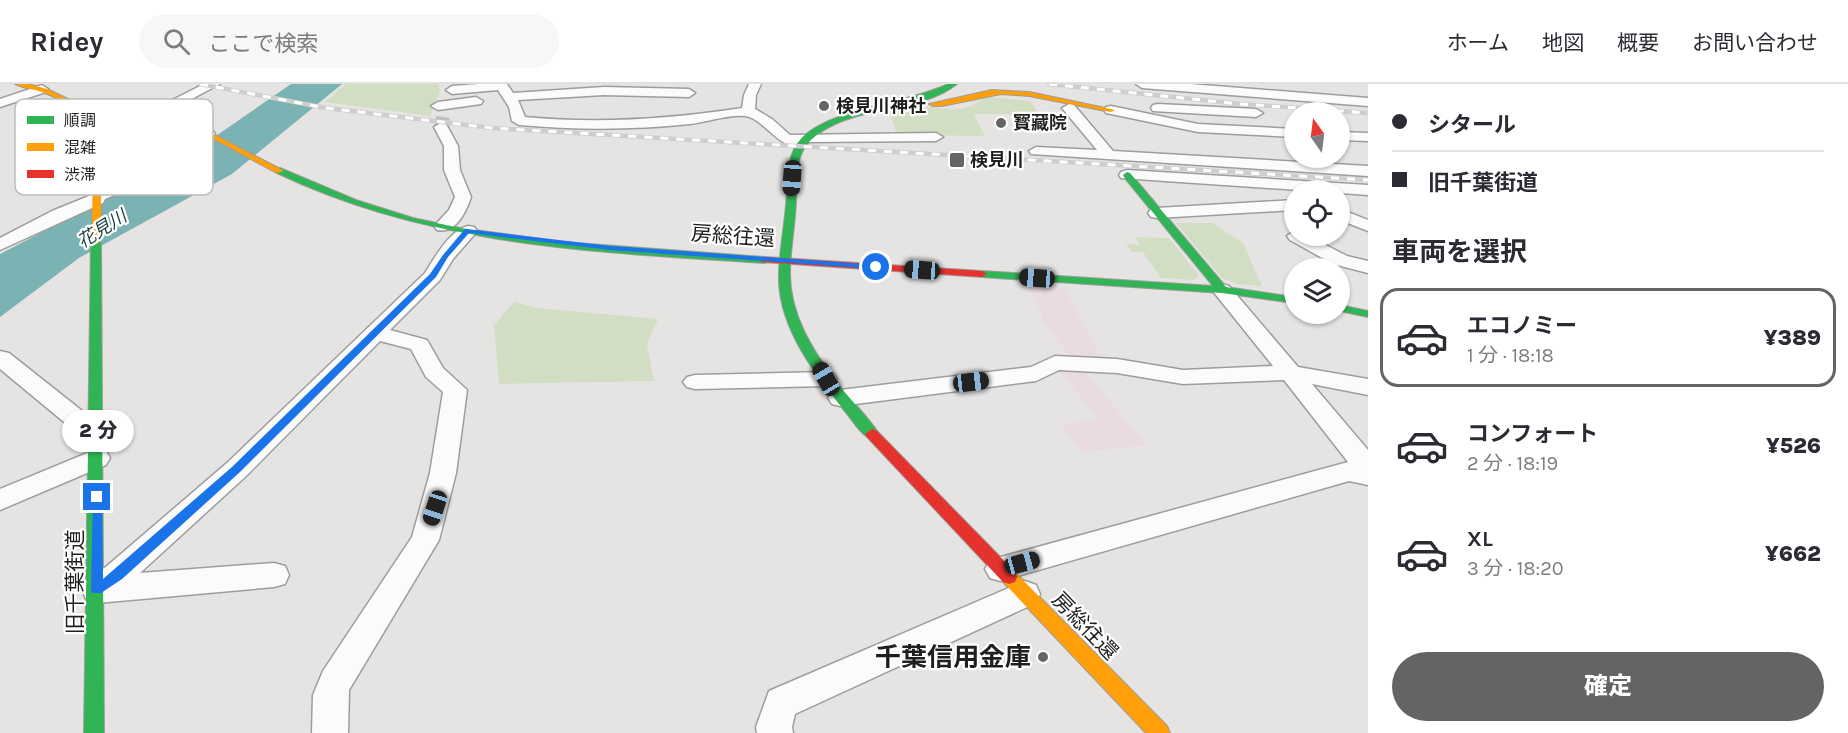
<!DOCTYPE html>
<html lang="ja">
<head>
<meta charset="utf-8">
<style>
  body { margin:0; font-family:Karla,"Noto Sans JP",sans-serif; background:#f7f7f7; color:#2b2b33; height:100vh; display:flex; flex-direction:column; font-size:22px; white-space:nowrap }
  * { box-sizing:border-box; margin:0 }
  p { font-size:20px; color:#7c7c81 }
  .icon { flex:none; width:33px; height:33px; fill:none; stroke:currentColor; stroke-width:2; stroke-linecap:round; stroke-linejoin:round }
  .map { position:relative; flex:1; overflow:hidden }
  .sheet { display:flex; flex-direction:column; background:#fff; width:480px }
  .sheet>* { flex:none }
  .hud { display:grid; align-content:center; height:132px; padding:0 24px; background:#fff }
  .needle { width:39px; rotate:346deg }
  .buttons { position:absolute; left:1284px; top:18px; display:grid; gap:12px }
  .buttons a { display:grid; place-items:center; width:66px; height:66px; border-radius:50%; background:#fff; box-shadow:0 2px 4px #0004; font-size:30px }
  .end { position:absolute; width:27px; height:27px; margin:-14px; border:8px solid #1a73e8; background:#fff; box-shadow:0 0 0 3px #fff }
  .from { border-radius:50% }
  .bubble { position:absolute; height:42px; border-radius:21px; background:#fff; box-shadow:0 2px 4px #0004; font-size:20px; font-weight:800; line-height:42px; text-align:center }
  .car { position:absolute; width:18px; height:36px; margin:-18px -9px; border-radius:8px; box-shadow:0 0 4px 2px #0007; background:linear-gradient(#222 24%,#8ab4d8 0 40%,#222 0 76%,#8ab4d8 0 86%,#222 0) }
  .hud b { display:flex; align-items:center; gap:21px; height:57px; font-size:22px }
  .hud b+b { border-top:2px solid #e1e1e2 }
  .hud i { width:15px; height:15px; background:#2b2b33 }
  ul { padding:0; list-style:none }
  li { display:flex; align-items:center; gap:18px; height:99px; margin:0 12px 9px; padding:0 12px; border:3px solid transparent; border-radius:18px }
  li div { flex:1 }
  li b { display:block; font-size:22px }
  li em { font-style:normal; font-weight:800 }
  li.selected { border-color:#656462 }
  li>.icon { width:54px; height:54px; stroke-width:1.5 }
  h2 { padding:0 24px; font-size:27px; line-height:72px }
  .button { display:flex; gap:12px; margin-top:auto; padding:12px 24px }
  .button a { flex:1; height:69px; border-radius:36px; background:#656462; color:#fff; font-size:24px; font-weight:800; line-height:69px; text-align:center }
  header { display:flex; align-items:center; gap:36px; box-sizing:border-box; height:84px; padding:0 30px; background:#fff; border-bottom:2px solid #e1e1e2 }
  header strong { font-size:28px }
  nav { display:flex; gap:33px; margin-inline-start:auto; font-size:21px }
  .search { width:420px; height:54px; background:#f7f7f7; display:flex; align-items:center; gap:15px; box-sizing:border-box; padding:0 21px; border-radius:33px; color:#7c7c81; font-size:22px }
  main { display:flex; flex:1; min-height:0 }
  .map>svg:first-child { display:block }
  .education { fill:#e9dbe1 }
  .green { fill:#d2dec4 }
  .water { fill:#7bb3b4 }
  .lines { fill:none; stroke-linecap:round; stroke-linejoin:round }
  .street-tunnel { stroke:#bebdbb; stroke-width:14; stroke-dasharray:14 8; stroke-linecap:butt }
  .street-casing { stroke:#9e9d9c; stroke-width:3 }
  .fast-casing { stroke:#9e9d9c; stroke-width:2 }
  .slow-casing { stroke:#9e9d9c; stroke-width:2 }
  .jam-casing { stroke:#9e9d9c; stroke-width:2 }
  .street { fill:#fbfbfb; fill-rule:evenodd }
  .fast { fill:#30b455; fill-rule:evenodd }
  .slow { fill:#ff9f0a; fill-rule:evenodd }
  .jam { fill:#e5322d; fill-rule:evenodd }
  .rail-casing { stroke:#cecece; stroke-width:4.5 }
  .rail { stroke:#fff; stroke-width:3; stroke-dasharray:8; stroke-linecap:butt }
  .route { fill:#1a73e8 }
  .poi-dot { fill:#656462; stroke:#fff; stroke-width:2 }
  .labels { text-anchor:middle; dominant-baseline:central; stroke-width:4.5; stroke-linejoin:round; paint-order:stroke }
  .far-poi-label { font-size:18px; font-weight:bold; fill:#1f1f1d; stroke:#fff; text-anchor:start }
  .far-water-label { font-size:18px; font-style:italic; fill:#163d3e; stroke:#fff }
  .street-label { font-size:21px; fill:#1f1f1d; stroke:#fff }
  .near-poi-label { font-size:26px; font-weight:bold; fill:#1f1f1d; stroke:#fff; text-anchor:end }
  .key { fill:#fff; stroke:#bcbcbb; stroke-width:1.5 }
  .key-label { font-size:16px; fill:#1f1f1d }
</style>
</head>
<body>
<header>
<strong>Ridey</strong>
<div class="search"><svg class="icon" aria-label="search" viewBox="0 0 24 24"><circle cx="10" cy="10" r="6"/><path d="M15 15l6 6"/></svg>ここで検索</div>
<nav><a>ホーム</a><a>地図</a><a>概要</a><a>お問い合わせ</a></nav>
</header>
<main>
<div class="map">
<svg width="1368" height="649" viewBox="0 0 1368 649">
  <rect width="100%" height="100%" fill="#e6e4e2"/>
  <g class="education">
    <path d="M1030,202l34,2 40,75 -30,-1 -30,-40z"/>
    <path d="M1080,282l67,79 -65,7 -21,-28 38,-4 -42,-52z"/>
  </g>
  <g class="green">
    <path d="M346,0h92l2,7 -10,25 -105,-14z"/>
    <path d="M989,13l41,4 9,13h-65l11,22 -88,-1 -8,-24c9,-2 19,-6 28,-5 14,0 27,4 42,3 16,-2 18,-8 30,-12z"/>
    <path d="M1176,139h36l31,20 19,43 -25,-2 -15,-6z"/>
    <path d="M1135,153l34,1 30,38 -6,4 -32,-2 -18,-26h-11l-6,-8 14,1z"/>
    <path d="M514,218l23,6 121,11 -11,25 7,37 -155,3 -5,-59z"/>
  </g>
  <path class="water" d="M291,0h51l-110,90 -153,84 -79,59v-63l115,-60 40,-16z"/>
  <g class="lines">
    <path class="street-tunnel" d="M441,43l2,-10"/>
    <defs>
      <g id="street">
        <path d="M204,0h16l-61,32h-10l-2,-3z"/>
        <path d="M479,0h28l6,9 91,-6 85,2 6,4 -6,4 -85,-2 -86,5 7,17c73,7 145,2 217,-9l2,-13 5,-11h12l-5,11 -1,14 17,10 18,16 146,-2 7,4 -7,4 -128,1c-25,17 -42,-24 -63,-26 -15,-2 -39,6 -55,8 -57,6 -114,6 -171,1l-7,-4 -3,-14 -11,-17 -46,4 -6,-4 6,-4z"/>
        <path d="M1136,0h54l178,14v8l-226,-18z"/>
        <path d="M42,1l6,4 -2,3 -46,15v-8z"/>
        <path d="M476,13l7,4 -2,3 -43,6 -7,-4 7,-4z"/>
        <path d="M1069,20l5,1 39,46 255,15v10l-337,-22 -2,-3 7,-4 61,3 -35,-42z"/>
        <path d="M1158,20l98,5 7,4 -7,4 -103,-6 -2,-3 2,-3z"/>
        <path d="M1111,22l87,18 96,5v8l-96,-5 -92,-19 -2,-3 2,-3z"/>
        <path d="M441,39l5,1 12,22 2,24 11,27c-5,15 -15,37 -34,33l-3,-4 15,-16 6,-13 -11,-27v-24l-10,-19z"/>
        <path d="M208,46l5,1 2,3 -2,3 -61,42 -47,20 -2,4 -103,47v-12l52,-27 37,-15 2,-4 49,-19z"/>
        <path d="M1340,48l28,1v8l-28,-1z"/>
        <path d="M1127,86l241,15v10l-28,-2v-3h-42l-177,-12 -2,-3 2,-3z"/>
        <path d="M1294,116v10l-137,8 -6,-1 -3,-4 3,-4 6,-1z"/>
        <path d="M1340,125l28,11v11l-28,-11z"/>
        <path d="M468,142l6,1 3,4 -3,4 -21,24 -13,21 -50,50 37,10 16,28 24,22 -11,83 -17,67 -90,150 -1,43h-36l1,-38 10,-24 89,-134 18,-64 13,-81 -17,-15 -15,-28 -31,-8 -135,136 -105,96 134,-10 11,3 4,9 -4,9 -11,3 -177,16 -11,-4 -4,-9 4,-9 21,-15 120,-103 198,-190c10,-16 25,-43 43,-47z"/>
        <path d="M1294,147v5h14l39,20 21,5v12l-35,-9 -43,-24 -3,-4z"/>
        <path d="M1222,200l7,2 69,81 70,12v16l-56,-11 56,66v35l-19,-4 -349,100 -10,-3 -5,-9 5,-9 358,-98 -64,-82 -101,4 -66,-11 -58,-3 -23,11 -196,25 -8,-2 -4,-6 4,-6 8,-2 191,-23 24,-11 62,3 66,11 90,-4 -61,-76 3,-4z"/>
        <path d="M0,267l9,2 96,76 3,6 -3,6 -9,3 -9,-3 -87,-72z"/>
        <path d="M826,288l8,2 3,5 -3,5 -8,2 -131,3 -8,-2 -4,-5 4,-5 8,-2z"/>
        <path d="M97,365l9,2 4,7 -4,7 -106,45v-21z"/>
        <path d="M1025,497l11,4 4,9 -4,9 -241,111 -3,13 1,6h-36l-1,-6 13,-36z"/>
      </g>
      <g id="fast">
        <path d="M948,0h9c-37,29 -93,21 -133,46 -30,18 -27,39 -28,71 -1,25 -6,49 -6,73 0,40 22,76 46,107 13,18 31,34 43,53l-7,5c-11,-3 -20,-20 -28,-29 -29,-36 -63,-80 -65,-128 -1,-25 5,-51 7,-77 2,-19 0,-50 14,-65 29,-32 107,-36 148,-56z"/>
        <path d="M280,84l76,32 57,18 47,10 102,14 203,15 5,3 -5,3c-168,-11 -333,-16 -488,-90l-1,-2z"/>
        <path d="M1127,88l3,1 96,114 68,10v6l-72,-10 -240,-16 -5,-3 5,-3 231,15 -89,-109 -1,-2z"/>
        <path d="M96,154l5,3 3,492h-20l7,-492z"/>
        <path d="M1340,221l28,6v6l-28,-6z"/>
      </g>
      <g id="slow">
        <path d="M15,0h13l19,5 29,14 38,-3 49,12 42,18 79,41 -7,2c-60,-31 -126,-76 -197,-66l16,19 5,12v103l-5,3 -4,-1 1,-105c-10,-24 -26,-37 -51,-46 -9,-3 -19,-4 -27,-8z"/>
        <path d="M992,6l37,2 86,18 -4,2 -82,-16 -28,-2 -59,12h-9l-4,-2z"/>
        <path d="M1009,486l6,2 152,154 3,7h-24l-143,-151 -2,-5 2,-5z"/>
      </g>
      <g id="jam">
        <path d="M765,173l217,14 5,3 -5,3 -221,-15 -1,-2z"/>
        <path d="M872,345l5,2 138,141 2,5 -2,5 -6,2 -6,-2 -136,-145 -2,-3z"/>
      </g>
    </defs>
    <use href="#street" class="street-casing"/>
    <use href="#fast" class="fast-casing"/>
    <use href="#slow" class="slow-casing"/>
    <use href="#jam" class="jam-casing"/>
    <use href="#street" class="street"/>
    <use href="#fast" class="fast"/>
    <use href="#slow" class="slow"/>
    <use href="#jam" class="jam"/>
    <defs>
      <g id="rail">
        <path d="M200,0l126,24 166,20 876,52"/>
        <path d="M1049,0l191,20 128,9"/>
      </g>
    </defs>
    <use href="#rail" class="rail-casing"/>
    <use href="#rail" class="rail"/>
  </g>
  <path class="route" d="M465,145l145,17 266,19 4,2 -4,2 -266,-19 -141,-17 -21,24 -12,20 -196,195 -118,107 -21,14h-9l-1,-3 2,-96h7l2,3 1,82 129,-112 198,-193 13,-19z"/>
  <g class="poi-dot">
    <circle cx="824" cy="22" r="6"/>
    <circle cx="1001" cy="39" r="6"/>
    <rect x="949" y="68" width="16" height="16" rx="3"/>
    <circle cx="1043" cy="573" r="6"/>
  </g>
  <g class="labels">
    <g class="far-poi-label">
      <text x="836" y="22">検見川神社</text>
      <text x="1013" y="39">寳藏院</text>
      <text x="970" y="76">検見川</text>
    </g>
    <g class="far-water-label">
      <text transform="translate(102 145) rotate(-32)">花見川</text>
    </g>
    <g class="street-label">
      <text transform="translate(733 152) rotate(4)">房総往還</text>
      <text transform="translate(75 498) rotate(-90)">旧千葉街道</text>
      <text transform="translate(1085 542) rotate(46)">房総往還</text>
    </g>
    <g class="near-poi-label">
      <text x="1031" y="573">千葉信用金庫</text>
    </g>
  </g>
  <rect x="15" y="15" width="198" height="96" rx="9" class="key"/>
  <rect x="27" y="32" width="27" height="8" fill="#30b455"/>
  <rect x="27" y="59" width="27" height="8" fill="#ff9f0a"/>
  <rect x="27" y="86" width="27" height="8" fill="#e5322d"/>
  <g class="key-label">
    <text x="64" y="42">順調</text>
    <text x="64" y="69">混雑</text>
    <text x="64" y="96">渋滞</text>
  </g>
</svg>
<div class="buttons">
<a><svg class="needle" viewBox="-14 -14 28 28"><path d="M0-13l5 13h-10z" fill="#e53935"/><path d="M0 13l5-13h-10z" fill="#7c7c81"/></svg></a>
<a><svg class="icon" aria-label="locate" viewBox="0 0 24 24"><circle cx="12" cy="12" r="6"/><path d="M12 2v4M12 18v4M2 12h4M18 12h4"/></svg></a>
<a><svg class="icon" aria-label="layers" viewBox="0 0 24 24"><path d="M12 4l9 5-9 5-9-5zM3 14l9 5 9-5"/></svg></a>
</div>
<i class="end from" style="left:876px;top:183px"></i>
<i class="end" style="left:97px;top:413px"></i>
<div class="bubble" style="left:62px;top:326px;width:72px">2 分</div>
<i class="car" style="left:792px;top:94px;rotate:184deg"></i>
<i class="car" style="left:922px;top:186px;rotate:274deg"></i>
<i class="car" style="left:1037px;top:194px;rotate:274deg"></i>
<i class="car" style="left:826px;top:295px;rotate:330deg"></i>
<i class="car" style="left:971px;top:298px;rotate:83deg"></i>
<i class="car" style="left:435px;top:424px;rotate:198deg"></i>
<i class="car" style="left:1022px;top:479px;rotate:75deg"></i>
</div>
<section class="sheet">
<div class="hud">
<b><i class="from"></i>シタール</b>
<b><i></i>旧千葉街道</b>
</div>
<h2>車両を選択</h2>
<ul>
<li class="selected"><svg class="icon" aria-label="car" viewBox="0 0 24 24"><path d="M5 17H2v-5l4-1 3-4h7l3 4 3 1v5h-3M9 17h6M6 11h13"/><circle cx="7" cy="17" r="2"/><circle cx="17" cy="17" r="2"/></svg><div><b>エコノミー</b><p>1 分 · 18:18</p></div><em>¥389</em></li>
<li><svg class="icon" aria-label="car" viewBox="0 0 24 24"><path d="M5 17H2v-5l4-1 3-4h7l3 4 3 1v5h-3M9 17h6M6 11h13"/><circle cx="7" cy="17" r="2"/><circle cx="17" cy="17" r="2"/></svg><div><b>コンフォート</b><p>2 分 · 18:19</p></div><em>¥526</em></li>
<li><svg class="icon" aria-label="car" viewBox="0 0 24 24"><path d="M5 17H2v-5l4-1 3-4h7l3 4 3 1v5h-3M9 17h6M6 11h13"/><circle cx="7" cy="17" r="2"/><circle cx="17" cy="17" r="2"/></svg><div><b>XL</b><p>3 分 · 18:20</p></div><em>¥662</em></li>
</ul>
<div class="button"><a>確定</a></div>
</section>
</main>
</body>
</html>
